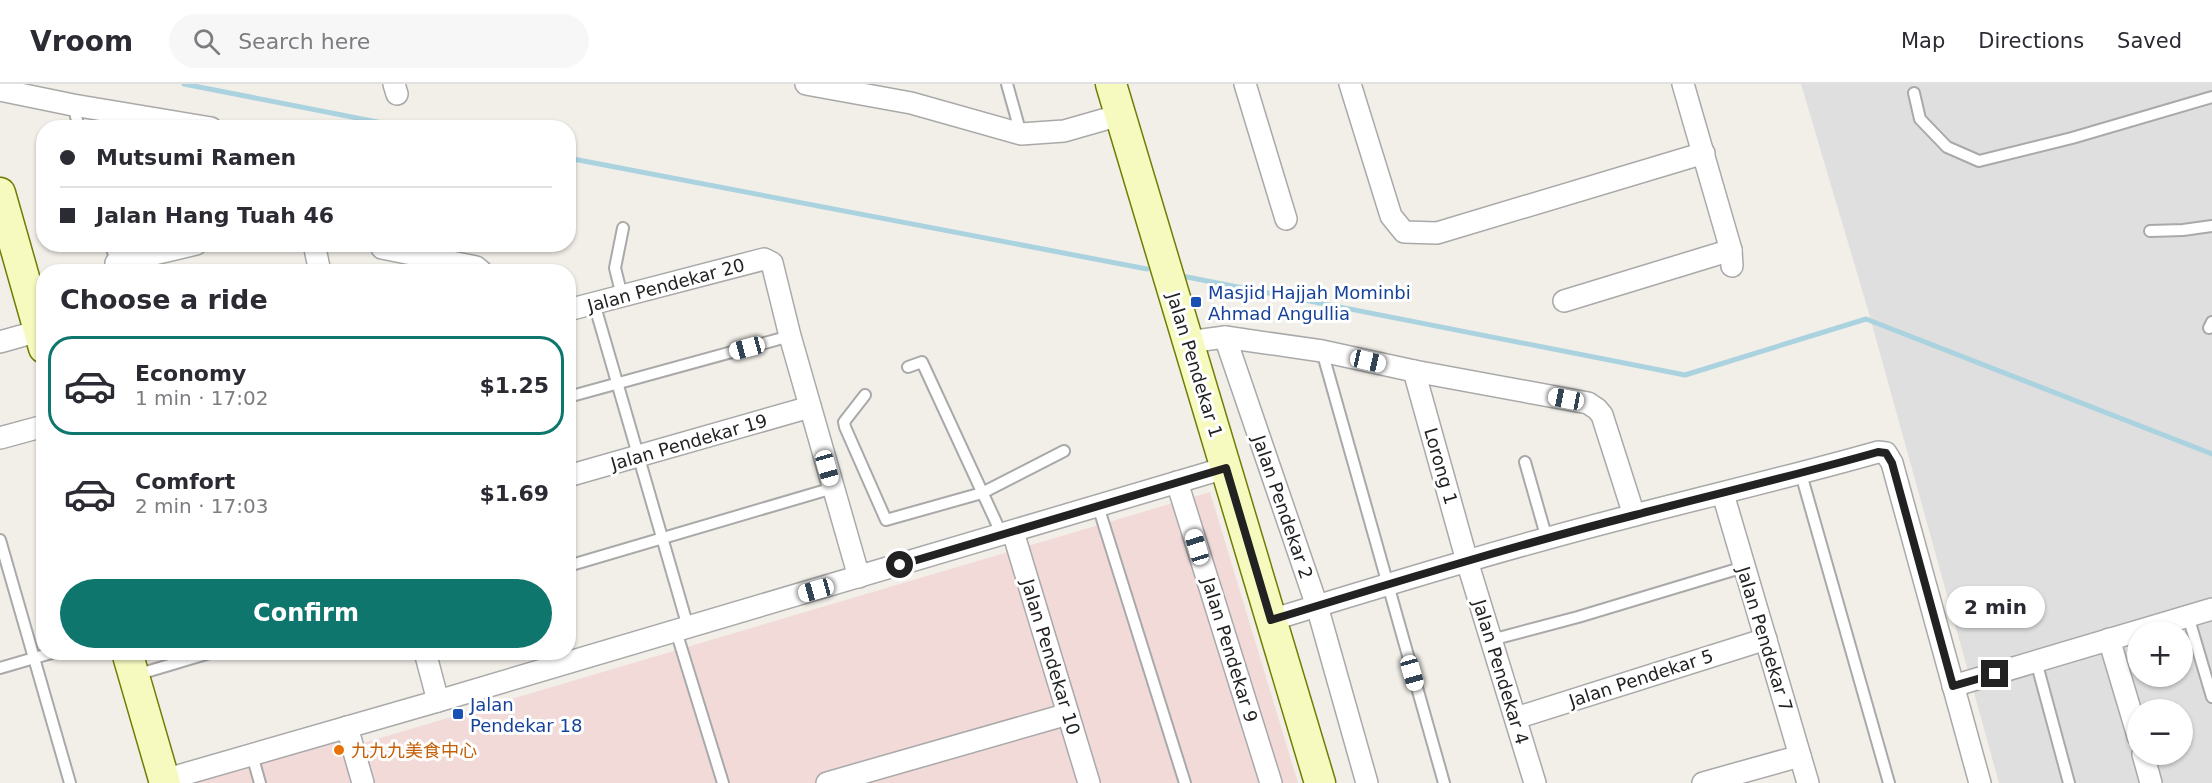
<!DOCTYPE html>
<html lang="en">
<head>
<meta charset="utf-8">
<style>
  body { margin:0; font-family:"DejaVu Sans","Noto Sans SC",sans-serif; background:#f7f7f7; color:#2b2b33; height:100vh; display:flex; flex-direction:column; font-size:22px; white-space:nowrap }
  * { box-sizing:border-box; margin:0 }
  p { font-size:20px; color:#7c7c81 }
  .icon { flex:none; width:33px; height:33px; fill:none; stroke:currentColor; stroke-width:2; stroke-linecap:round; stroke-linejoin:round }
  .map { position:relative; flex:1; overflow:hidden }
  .drawer { position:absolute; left:36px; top:180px; width:540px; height:396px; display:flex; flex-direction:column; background:#fff; border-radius:24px; box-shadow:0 2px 4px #0004 }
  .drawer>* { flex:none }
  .top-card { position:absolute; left:36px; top:36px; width:540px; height:132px; border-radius:24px; box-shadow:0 2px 4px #0004; display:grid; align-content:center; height:132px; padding:0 24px; background:#fff }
  .buttons { position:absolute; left:2127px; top:537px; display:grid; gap:12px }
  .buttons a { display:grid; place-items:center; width:66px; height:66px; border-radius:50%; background:#fff; box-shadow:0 2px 4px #0004; font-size:30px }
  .end { position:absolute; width:27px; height:27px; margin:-14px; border:8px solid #222; background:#fff; box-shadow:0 0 0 3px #fff }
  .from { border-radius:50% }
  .bubble { position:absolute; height:42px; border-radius:21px; background:#fff; box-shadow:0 2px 4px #0004; font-size:20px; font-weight:700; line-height:42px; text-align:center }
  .car { position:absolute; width:18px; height:36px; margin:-18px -9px; border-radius:8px; box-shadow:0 0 4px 2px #0007; background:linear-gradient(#fff 24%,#345 0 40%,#fff 0 76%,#345 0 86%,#fff 0) }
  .top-card b { display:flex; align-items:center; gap:21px; height:57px; font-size:22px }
  .top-card b+b { border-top:2px solid #e1e1e2 }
  .top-card i { width:15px; height:15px; background:#2b2b33 }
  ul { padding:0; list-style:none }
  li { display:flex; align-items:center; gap:18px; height:99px; margin:0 12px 9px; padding:0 12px; border:3px solid transparent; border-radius:24px }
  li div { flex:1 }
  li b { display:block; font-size:22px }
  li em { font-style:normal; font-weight:700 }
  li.selected { border-color:#0f766e }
  li>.icon { width:54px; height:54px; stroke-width:1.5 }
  h2 { padding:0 24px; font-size:27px; line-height:72px }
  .action { display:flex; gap:12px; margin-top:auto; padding:12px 24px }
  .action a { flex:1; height:69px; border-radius:36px; background:#0f766e; color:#fff; font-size:24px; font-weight:700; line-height:69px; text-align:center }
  header { display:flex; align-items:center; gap:36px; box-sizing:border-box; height:84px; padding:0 30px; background:#fff; border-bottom:2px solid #e1e1e2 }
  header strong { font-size:28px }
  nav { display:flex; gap:33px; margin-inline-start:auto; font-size:21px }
  .search { width:420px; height:54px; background:#f7f7f7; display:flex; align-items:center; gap:15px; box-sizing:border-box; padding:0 21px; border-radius:33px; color:#7c7c81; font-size:22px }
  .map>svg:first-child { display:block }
  .residential { fill:#e0dfdf; fill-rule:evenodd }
  .commercial { fill:#f2dad9 }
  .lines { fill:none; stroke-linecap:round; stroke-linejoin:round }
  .stream { stroke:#aad3df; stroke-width:5 }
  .lane-casing { stroke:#a9a9a9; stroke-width:14 }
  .street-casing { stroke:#a9a9a9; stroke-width:24 }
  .secondary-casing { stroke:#707d05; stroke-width:33 }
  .lane { stroke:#fff; stroke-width:10 }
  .street { stroke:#fff; stroke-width:21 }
  .secondary { stroke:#f7fabf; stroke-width:30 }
  .route { stroke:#222; stroke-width:8 }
  .transit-dot { fill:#1a4fb4; stroke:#fff; stroke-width:2 }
  .food-dot { fill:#e8710a; stroke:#fff; stroke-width:2 }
  .labels { text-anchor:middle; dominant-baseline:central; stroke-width:6; stroke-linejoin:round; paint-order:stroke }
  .street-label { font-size:18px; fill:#222; stroke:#fff }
  .transit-label { font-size:18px; fill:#164399; stroke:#fff; text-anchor:start }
  .food-label { font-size:18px; fill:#c56008; stroke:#fff; text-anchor:start }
</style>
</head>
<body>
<header>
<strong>Vroom</strong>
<div class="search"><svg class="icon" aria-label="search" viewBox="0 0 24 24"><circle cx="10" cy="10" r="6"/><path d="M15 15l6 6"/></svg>Search here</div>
<nav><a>Map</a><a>Directions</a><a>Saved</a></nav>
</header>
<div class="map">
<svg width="2212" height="699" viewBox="0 0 2212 699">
  <rect width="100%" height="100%" fill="#f2efe9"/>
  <path class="residential" d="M1801,0h411v699h-213l-131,-473zM2138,548h44v44h-44zM2138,626h44v44h-44z"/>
  <g class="commercial">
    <path d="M1210,408l88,291h-927l-11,-39z"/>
    <path d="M343,652l13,47h-180z"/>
  </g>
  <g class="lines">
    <g class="stream">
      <path d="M184,0l224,44"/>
      <path d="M568,74l579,111"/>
      <path d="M1182,192l503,99 181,-56 346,135"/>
    </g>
    <defs>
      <g id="lane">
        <path d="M1007,0l14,50"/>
        <path d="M1914,9l6,26 27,28 32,14 93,-23 140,-41"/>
        <path d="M73,21l6,23"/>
        <path d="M2150,147l33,-1 29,-4"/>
        <path d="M111,160l5,19"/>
        <path d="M622,212l-7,-28 8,-40"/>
        <path d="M594,219l94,324"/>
        <path d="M2209,244l3,-6"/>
        <path d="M1322,267l122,432"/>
        <path d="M908,283l14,-5 80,173"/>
        <path d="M865,311l-21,27 1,5 41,93 96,-27 82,-42"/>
        <path d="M568,313l222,-61"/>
        <path d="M1525,378l22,77"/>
        <path d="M1801,390l88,309"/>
        <path d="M1098,422l87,277"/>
        <path d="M0,456l70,243"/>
        <path d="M568,482l265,-78"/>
        <path d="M2188,532l24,81"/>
        <path d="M676,547l47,152"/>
        <path d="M1491,556l87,-23 166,-50"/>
        <path d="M2036,577l33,122"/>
        <path d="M0,584l55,-16"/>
        <path d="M136,591l77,-23"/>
        <path d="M252,671l8,28"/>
      </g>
      <g id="street">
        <path d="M394,0l3,10"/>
        <path d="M806,0l105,19 110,31 43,-3 56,-16"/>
        <path d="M1245,0l41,135"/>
        <path d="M1350,0l41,132 13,16 33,1 267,-80"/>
        <path d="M1683,0l48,166 1,16"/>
        <path d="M0,6l73,15 138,23"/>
        <path d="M314,160l6,28"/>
        <path d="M382,164l94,19 6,5"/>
        <path d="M116,179l80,-19"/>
        <path d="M1564,217l167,-51"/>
        <path d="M568,226l196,-51 8,4 18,73 69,241"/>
        <path d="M1225,253l92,269 50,177"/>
        <path d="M0,258l39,-11"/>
        <path d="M1188,258l37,-5 97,14 92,20 174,32 9,6 5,6 32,100"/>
        <path d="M1414,287l53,190 68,222"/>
        <path d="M0,354l44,-12"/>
        <path d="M568,392l242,-69"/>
        <path d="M1177,398l94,301"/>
        <path d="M1723,410l85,289"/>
        <path d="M1013,448l76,251"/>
        <path d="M1271,536c121,-37 242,-74 364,-105 81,-21 162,-40 243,-63l8,1 6,10 88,320"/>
        <path d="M2109,555l29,97"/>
        <path d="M425,568l13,49"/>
        <path d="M1953,602l259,-77"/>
        <path d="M1516,634l250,-79"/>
        <path d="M347,643l16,56"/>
        <path d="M2143,670l8,29"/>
        <path d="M164,696l274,-79 787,-233"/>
        <path d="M827,699l241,-69"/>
        <path d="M1703,699l97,-27"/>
      </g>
      <g id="secondary">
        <path d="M1111,0l209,699"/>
        <path d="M0,109l44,155"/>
        <path d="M127,568l38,131"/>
      </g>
    </defs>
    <use href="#lane" class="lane-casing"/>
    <use href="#street" class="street-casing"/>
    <use href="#secondary" class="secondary-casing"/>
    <use href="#lane" class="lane"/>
    <use href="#street" class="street"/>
    <use href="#secondary" class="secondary"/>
  </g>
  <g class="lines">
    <path class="route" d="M900,481l326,-97 45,152c121,-37 242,-74 364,-105 81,-21 162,-40 243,-63l8,1 6,10 61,223 42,-12"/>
  </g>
  <g class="transit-dot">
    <rect x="1190" y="212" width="12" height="12" rx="3"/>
    <rect x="452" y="624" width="12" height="12" rx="3"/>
  </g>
  <circle class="food-dot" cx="339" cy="666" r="6"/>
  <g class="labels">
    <g class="street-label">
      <text transform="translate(666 201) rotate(-15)">Jalan Pendekar 20</text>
      <text transform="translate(1195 281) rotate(73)">Jalan Pendekar 1</text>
      <text transform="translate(689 358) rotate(-16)">Jalan Pendekar 19</text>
      <text transform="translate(1441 382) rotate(74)">Lorong 1</text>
      <text transform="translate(1283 423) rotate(71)">Jalan Pendekar 2</text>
      <text transform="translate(1765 555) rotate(73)">Jalan Pendekar 7</text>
      <text transform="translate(1230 566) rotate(73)">Jalan Pendekar 9</text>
      <text transform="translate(1051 573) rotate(73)">Jalan Pendekar 10</text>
      <text transform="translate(1501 588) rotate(73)">Jalan Pendekar 4</text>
      <text transform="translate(1641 594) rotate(-18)">Jalan Pendekar 5</text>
    </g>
    <g class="transit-label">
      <text x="1208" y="208">Masjid Hajjah Mominbi<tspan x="1208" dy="21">Ahmad Angullia</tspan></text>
      <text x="470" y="620">Jalan<tspan x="470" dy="21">Pendekar 18</tspan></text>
    </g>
    <g class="food-label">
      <text x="351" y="666">九九九美食中心</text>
    </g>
  </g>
</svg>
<div class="buttons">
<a>+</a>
<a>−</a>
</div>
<i class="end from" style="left:900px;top:481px"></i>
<i class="end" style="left:1995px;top:590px"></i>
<div class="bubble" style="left:1946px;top:502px;width:99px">2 min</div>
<i class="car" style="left:747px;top:264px;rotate:255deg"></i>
<i class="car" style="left:1368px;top:277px;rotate:103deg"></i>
<i class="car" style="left:1566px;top:315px;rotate:281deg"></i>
<i class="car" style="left:827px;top:384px;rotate:164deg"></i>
<i class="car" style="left:1197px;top:463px;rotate:343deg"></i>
<i class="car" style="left:816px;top:506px;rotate:254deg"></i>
<i class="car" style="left:1412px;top:589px;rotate:164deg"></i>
<div class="top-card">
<b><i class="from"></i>Mutsumi Ramen</b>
<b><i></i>Jalan Hang Tuah 46</b>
</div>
<section class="drawer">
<h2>Choose a ride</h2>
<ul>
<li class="selected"><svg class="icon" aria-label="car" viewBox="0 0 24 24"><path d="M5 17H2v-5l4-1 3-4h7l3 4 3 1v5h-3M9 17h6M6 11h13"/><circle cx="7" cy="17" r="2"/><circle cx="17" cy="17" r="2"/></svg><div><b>Economy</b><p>1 min · 17:02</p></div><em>$1.25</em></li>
<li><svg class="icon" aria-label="car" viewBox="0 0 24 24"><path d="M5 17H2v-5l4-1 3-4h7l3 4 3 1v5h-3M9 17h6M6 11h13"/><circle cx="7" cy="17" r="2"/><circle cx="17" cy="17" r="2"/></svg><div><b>Comfort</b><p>2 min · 17:03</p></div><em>$1.69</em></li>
</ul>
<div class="action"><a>Confirm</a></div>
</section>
</div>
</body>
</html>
